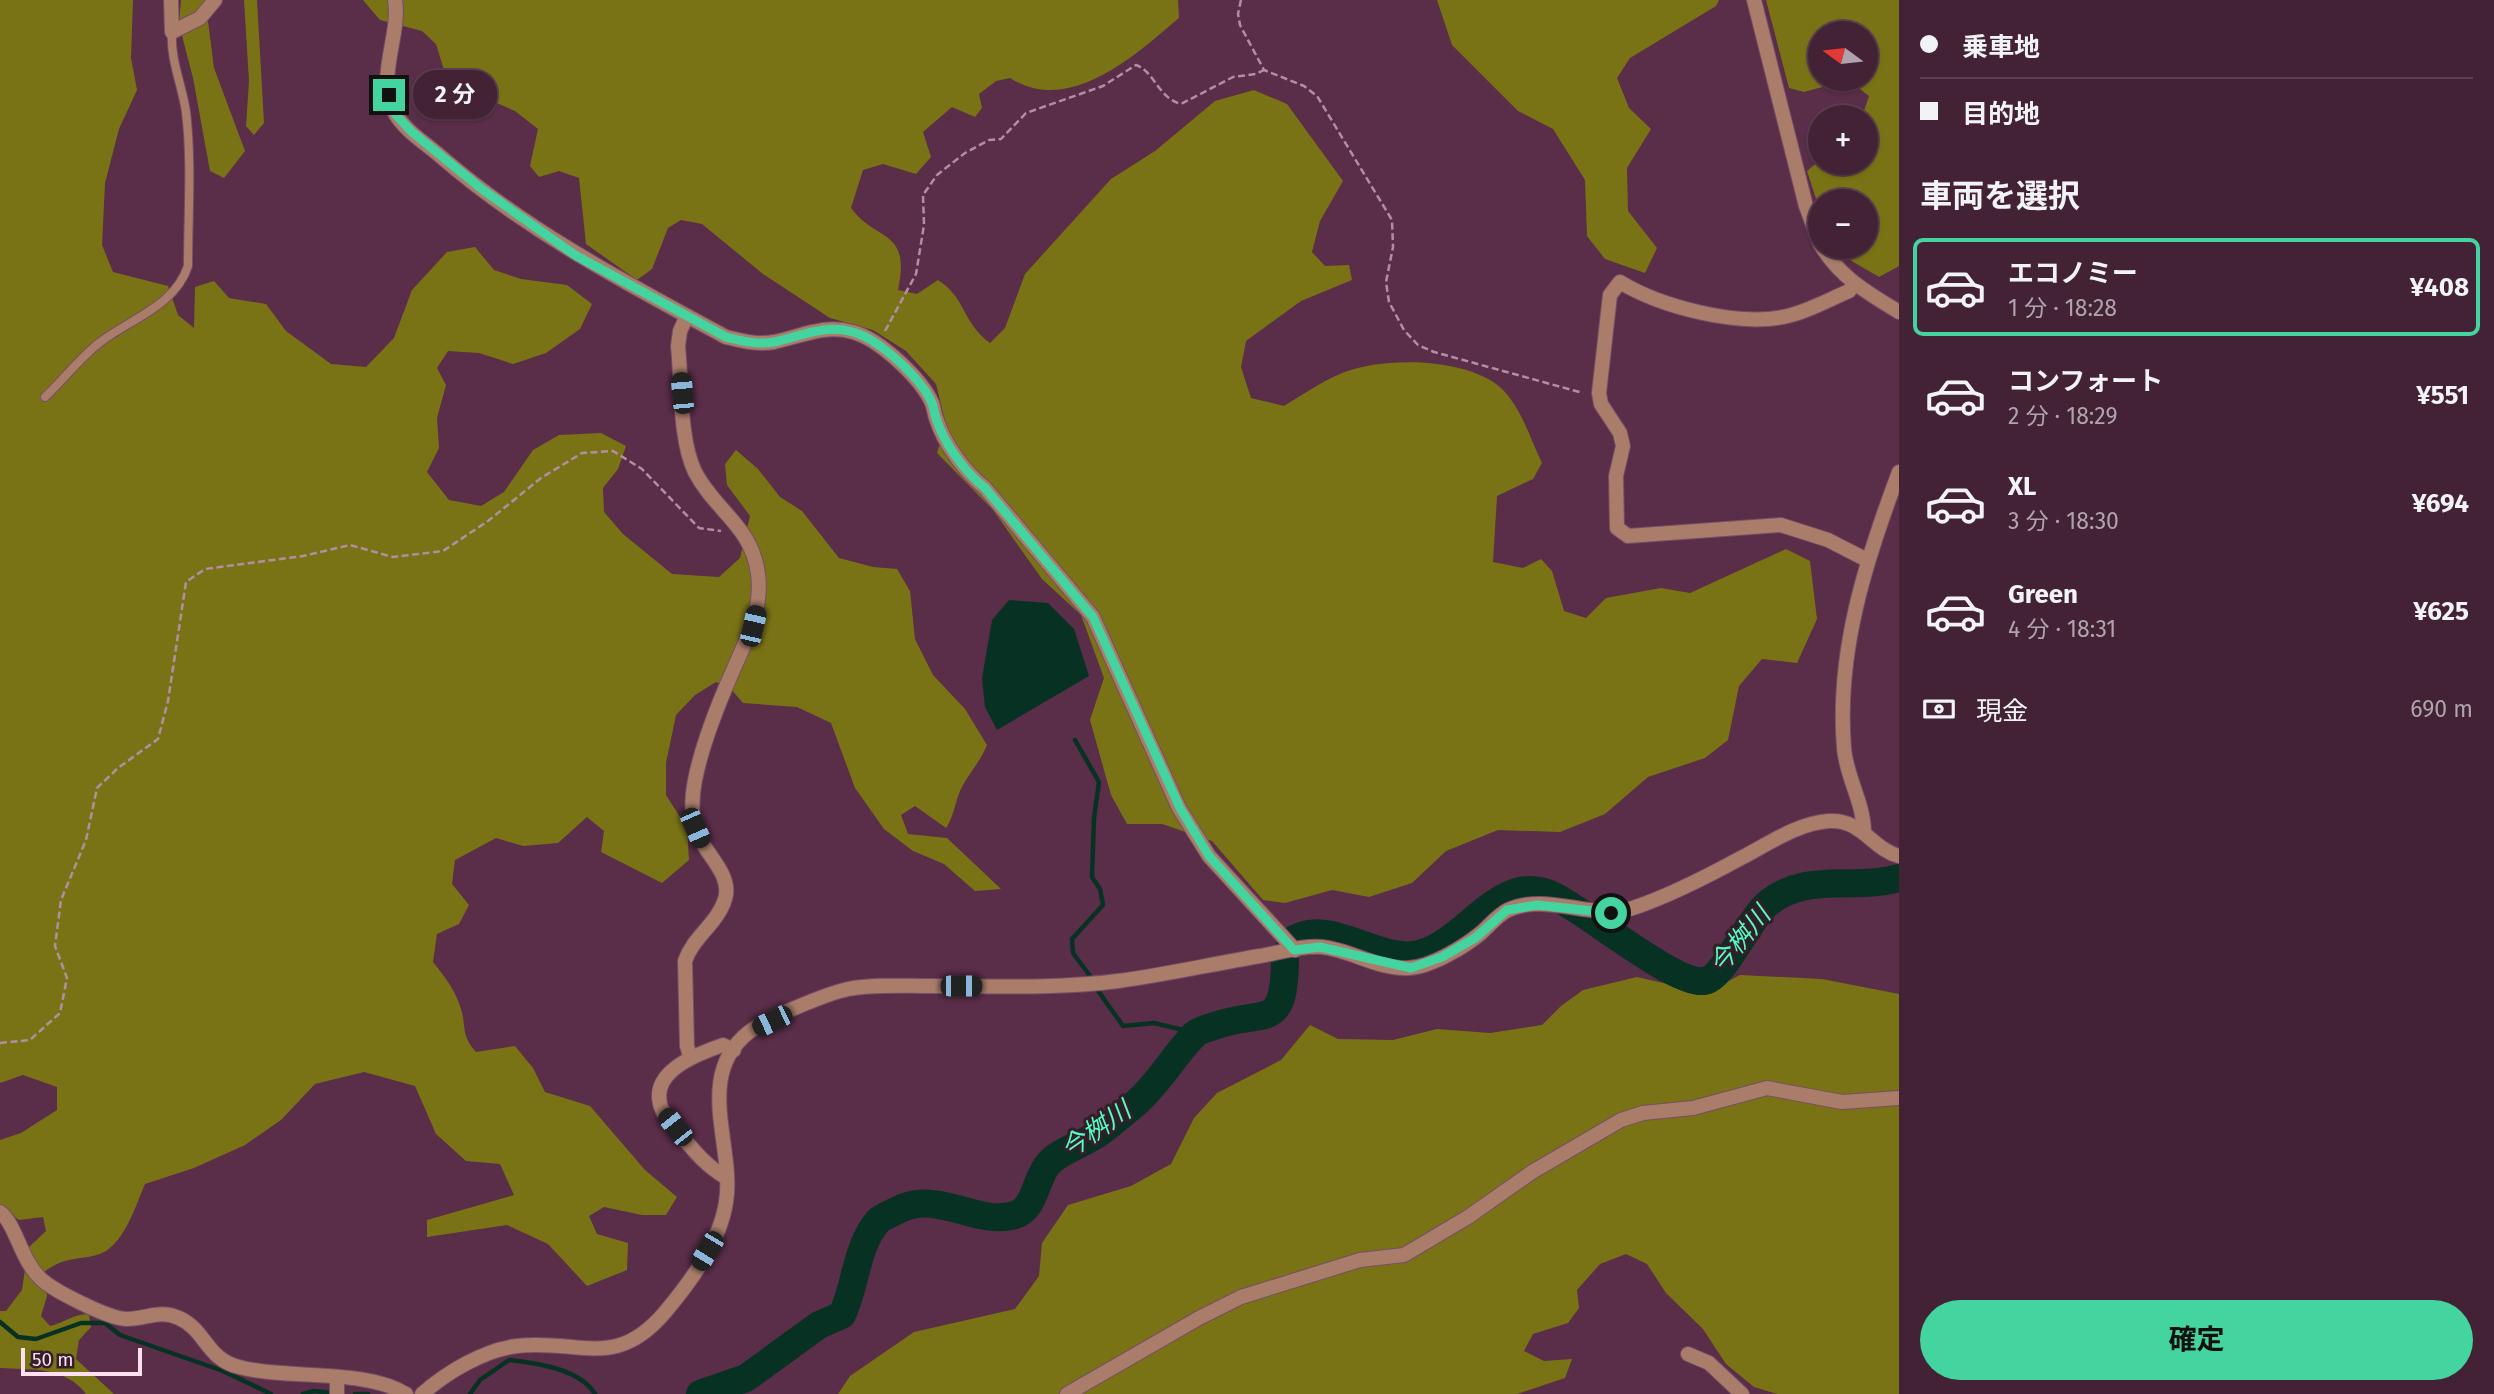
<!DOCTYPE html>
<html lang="ja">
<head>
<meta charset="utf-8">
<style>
  body { margin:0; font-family:"Fira Sans","Noto Sans JP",sans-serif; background:#4e2f42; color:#f1f3f6; height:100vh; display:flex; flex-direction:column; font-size:26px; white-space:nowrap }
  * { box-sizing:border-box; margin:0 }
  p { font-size:23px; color:#afa4ad }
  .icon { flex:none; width:38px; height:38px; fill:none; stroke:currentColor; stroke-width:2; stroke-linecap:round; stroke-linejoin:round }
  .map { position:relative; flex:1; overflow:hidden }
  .details { display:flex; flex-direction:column; background:#442236; width:595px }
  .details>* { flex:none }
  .hud { display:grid; align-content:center; height:154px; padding:0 21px; background:#442236 }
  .needle { width:46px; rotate:285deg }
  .tools { position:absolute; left:1808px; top:21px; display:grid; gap:14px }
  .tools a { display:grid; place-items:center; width:70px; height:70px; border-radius:50%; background:#442236; box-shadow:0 2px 5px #0004,0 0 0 2px #5c3f51; font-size:35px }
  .scale { position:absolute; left:21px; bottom:18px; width:121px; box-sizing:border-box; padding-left:7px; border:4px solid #fde0ef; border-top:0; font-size:19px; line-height:24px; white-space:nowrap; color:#fde0ef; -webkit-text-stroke:5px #331e2a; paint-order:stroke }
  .end { position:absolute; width:32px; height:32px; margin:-16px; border:9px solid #43d4a0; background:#111; box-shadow:0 0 0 4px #111 }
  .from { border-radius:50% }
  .bubble { position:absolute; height:49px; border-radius:24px; background:#442236; box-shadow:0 2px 5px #0004,0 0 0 2px #5c3f51; font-size:23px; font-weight:700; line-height:49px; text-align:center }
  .car { position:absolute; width:21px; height:42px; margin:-21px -10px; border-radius:9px; box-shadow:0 0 5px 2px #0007; background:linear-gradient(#222 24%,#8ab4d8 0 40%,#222 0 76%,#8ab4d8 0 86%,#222 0) }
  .hud b { display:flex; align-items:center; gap:24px; height:66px; font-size:26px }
  .hud b+b { border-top:2px solid #5c3f51 }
  .hud i { width:18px; height:18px; background:#f1f3f6 }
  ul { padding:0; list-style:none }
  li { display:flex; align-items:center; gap:21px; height:98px; margin:0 14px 10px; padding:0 7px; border:4px solid transparent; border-radius:10px }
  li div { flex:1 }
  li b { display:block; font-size:26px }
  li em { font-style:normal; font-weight:700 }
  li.on { border-color:#43d4a0 }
  li>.icon { width:63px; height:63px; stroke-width:1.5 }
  h2 { padding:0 21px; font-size:32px; line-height:84px }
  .pay { display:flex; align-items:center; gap:18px; height:77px; padding:0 21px; font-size:26px }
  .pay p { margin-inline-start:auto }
  .action { display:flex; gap:14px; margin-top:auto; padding:14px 21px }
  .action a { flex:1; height:80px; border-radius:42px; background:#43d4a0; color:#111; font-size:28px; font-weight:700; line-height:80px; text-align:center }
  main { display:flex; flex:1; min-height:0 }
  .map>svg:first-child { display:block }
  .forest { fill:#7a7316; fill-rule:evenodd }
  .water { fill:#073223 }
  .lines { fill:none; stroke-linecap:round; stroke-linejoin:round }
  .stream { stroke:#073223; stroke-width:4.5 }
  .river { stroke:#073223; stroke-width:28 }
  .service-casing { stroke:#774d66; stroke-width:10 }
  .minor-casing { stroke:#774d66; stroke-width:16 }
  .path { stroke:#b38ea3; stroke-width:2.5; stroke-dasharray:7 3.5; stroke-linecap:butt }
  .service { stroke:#a97d6a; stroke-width:8 }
  .minor { stroke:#a97d6a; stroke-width:14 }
  .route { stroke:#43d4a0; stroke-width:9 }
  .labels { text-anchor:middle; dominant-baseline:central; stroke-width:6; stroke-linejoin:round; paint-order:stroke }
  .water-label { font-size:26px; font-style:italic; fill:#51fdc0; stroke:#331e2a }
</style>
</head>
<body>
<main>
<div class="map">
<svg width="1899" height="1394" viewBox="0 0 1899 1394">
  <rect width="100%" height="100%" fill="#5a2d48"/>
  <g class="forest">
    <path d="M0,0h133l-2,58 6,32 -18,39 -14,54 -3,62 11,27 55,14 10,29 16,13 1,-41 19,-6 15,17 37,6 20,27 45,33 35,3 28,-29 18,-48 35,-38 28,-5 19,23 27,9 46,6 25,19 -12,25 -34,24 -33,11 -34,-11 -31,-2 -11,17 9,17 -9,33 2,30 -12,24 22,28 32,6 23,-14 29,-42 26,-15 42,-2 25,13 -8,23 -15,19 1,24 19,22 49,40 47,3 21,-19 10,-42 -23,-31 -2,-21 11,-14 22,19 22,28 22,14 37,47 34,9 24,2 13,22 5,48 18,36 32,34 22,36c-6,15 -16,26 -24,40 -8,14 -8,30 -17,43l-31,-22 -14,9 7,19 39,4 54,51 -26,2 -31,-27 -31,-13 -29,-22 -29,-41 -24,-65 -34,-16 -54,-4 -13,-15 -14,-6 -21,13 -19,20 -10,48v32l21,33 2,32 -27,23 -61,-31 3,-21 -17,-14 -29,26 -35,3 -27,-8 -41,22 -3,24 17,21 -10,19 -22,10 -4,28c11,14 21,26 27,44 7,20 0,28 16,46l39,-6 18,22 12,24 45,14 55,64 32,27 -11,18h-24l-38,-8 -15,9 8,18 31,9 -1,27 -40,16 -39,-42 -41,-19 -80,12v-17l87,-25 -14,-31 -34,-3 -30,-27 -21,-48 -51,-14 -49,12 -34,36 -36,25 -51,23 -49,16c-9,21 -19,54 -39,67 -19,11 -39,2 -63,22l4,23 -6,20 9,10c13,-3 26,-13 39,-12l2,13 -12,13 -3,19 38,35h-28c-21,-28 -55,-24 -86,-26v-57h6l16,-21 6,-42 18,-17 -3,-14 -24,3 -19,-13v-67l21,-7 36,-23v-23l-34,-12 -23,8z"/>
    <path d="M181,0h29l-4,6 8,62 31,83 -21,27 -14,-7 -17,-93 -14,-54z"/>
    <path d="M244,0h13l7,123 -10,12 -8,-9 3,-45z"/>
    <path d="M363,0h815l1,18c-44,37 -109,98 -169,60l-14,3 -17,13 3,14 -7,9 -23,-10 -29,25 8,25 -15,17 -33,-10 -20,6 -12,38c26,35 60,20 47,82l19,4 21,-14c29,19 23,41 52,63l15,-15 20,-54 86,-95 44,-28 60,-50 39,-11 33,14 56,77 -23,40 -8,31 13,14 24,-1 3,15 -51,21 -55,40 -5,26 10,31 33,8c18,-11 37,-24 56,-32 40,-18 127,-17 161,14 20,19 29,50 41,75l-9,16 -36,17 -4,66 30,6 18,-9 11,12 12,40 22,7 20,-20 55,-10 29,5 96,-44 24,12 7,58 -20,44 -35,-4 -23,27 -11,54 -23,18 -57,19 -43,37 -45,18 -62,-2 -52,21 -34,32 -43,14 -37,-7 -47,13 -22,-3 -51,-59 -50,-17h-35l-16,-29 -21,-75 14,-42 -23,-63 -39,-36 -49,-69 -56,-57 9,-28 -10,-41 -30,-33 -33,-21 -43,-12 -67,-44 -61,-50 -21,-4 -13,8 -16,41 -15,11 -51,-36 -7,-66 -20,-7 -20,6 -9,-11 8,-37 -23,-18 -53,-23 -18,-18 -8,-26 -14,-13 -42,-11z"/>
    <path d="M1437,0h282l-3,6 -86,52 -13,20 12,30 22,21 -24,39 1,43 29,37 -12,25 -40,-14 -18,-23 -2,-56 -32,-51 -35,-18 -66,-66z"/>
    <path d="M1766,0h133v266l-20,11 -29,-17 -8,-13h24v-46h-46v10l-13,-40 13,-11 46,3v-46h-4l7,-21 -21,-16 -44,12 -15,-4zM1820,33h46v46h-46z"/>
    <path d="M1740,975l82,4 77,15v400h-122l-23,-7 -28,-23 -23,-35 -37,-36 -19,-29 -21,-10 -26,10 -23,26 2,18 -11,15 -35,11 -9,17 20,10 28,-2 -7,19 -48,16h-679l12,-18 64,-44 101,-23 24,-33 3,-33 26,-38 63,-19 40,-22 23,-46 23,-25 64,-33 29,-35 28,14 55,1 44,-11 53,4 52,-8 19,-19 22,-16 54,-13 48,11 36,-3z"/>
  </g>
  <path class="water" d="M1009,600l39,3 26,26 15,47 -92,54 -12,-23 -3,-29 10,-58z"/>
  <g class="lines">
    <g class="stream">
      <path d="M1075,740l24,42 -5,36 -2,59 8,12 3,16 -31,34 1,14 20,27"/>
      <path d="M1096,988l27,38 31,-3 42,10"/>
      <path d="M0,1322l18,15 18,2 45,-16h24l15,12 103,36 48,23"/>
      <path d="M303,1394l11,-3 19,2"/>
      <path d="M355,1394h13"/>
      <path d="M470,1394l10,-14 29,-20c28,3 71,9 86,34"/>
    </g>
    <g class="river">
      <path d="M1290,942c36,-27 84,18 123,13 50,-5 85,-86 139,-60 33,15 122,90 152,86 19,-2 44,-60 62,-76 39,-34 88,-14 133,-27"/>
      <path d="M700,1394l46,-16 73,-53 23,-10c14,-29 14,-69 36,-94 4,-4 12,-7 18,-10 42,-23 80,16 119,4 21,-7 20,-37 34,-52 12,-13 35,-19 50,-30 13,-9 25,-20 37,-30 23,-20 38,-48 59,-69 5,-4 13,-6 19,-8 52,-18 70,7 71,-67"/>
    </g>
    <defs>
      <path id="service" d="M45,397c18,-17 35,-39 54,-54 31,-24 76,-37 89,-77 0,-51 4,-104 -2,-154 -4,-27 -16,-53 -14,-80"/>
      <g id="minor">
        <path d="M171,0l1,32 28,-14 15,-18"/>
        <path d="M395,0c6,37 -21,79 1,115 10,16 29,28 43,40 86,75 187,128 287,182 17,4 31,8 48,5 28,-6 51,-18 79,-10 26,7 68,46 79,71 2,5 2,10 4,15 8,26 29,54 49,70l108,129 86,191 30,48 86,94"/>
        <path d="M1754,0l52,206 14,38"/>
        <path d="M1822,247c19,31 46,46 77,65"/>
        <path d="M1854,285l-5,6c-21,9 -44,22 -66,26 -47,9 -122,-10 -163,-35l-10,13 -11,98 2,11 19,29 3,13 -7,30 1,52 11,8 153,-11 47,15 39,20"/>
        <path d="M687,316l-7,15 -2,15c4,38 1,93 17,126 21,40 57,54 63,102 5,37 -13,68 -27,101 -14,32 -29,70 -36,105 -3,16 -4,33 0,48 7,24 38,45 30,71 -7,24 -32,38 -40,62l2,85 3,10"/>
        <path d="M1864,831c-1,-30 -18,-55 -20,-83 -8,-96 22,-188 55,-276"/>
        <path d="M727,1178c-20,-11 -32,-26 -47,-44 -5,-7 -13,-14 -17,-22 -19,-39 34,-58 60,-67l11,5"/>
        <path d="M0,1212c16,12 20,47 41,67 13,12 68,40 86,40 20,0 32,-10 52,-1 27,12 27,41 60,49 50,13 124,1 167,27"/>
        <path d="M1688,1354l21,9 33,31"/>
        <path d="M337,1378v16"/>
        <path d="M422,1394c25,-22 62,-44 95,-48 64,-7 99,25 149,-35 25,-30 54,-69 60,-109 9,-56 -33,-126 23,-170 18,-14 77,-38 99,-43 26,-5 55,-3 81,-3 62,0 127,3 189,-5 47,-6 94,-17 142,-25 19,-3 42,-11 62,-9 29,3 57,23 87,21 22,-1 55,-21 72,-35 8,-7 18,-19 27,-23 39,-18 85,11 125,-2 36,-12 73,-31 106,-49 28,-14 58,-36 90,-38 33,-2 43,28 70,35"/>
        <path d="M1067,1394l132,-76 42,-21 119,-37 44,-5 64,-38 64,-45 89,-52 22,-7 50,-5 74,-20 75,14 57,-4"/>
      </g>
    </defs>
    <use href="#service" class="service-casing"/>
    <use href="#minor" class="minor-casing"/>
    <g class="path">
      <path d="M1241,0l-3,14 2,11 24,45 40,16 13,10 75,124 1,27 -7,35 3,20 15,28 14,15 16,7 149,41"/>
      <path d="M885,331l31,-57 8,-49 -1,-30 14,-20 28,-22 24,-13 12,-1 25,-26 77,-27 33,-21c19,7 22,33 45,39l52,-27 23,-3 8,-4"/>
      <path d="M0,1043l30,-3 30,-27 7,-35 -12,-32 6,-46 25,-60 11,-52 21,-20 40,-29 10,-38 18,-119 19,-13 98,-13 47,-11 43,12 50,-6 45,-30 53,-43 41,-25 31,-2 29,18 57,59 22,3"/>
    </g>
    <use href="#service" class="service"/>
    <use href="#minor" class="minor"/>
  </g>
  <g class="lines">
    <path class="route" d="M389,95l7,20 16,17 71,58 92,65 151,82c17,4 31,8 48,5 28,-6 51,-18 79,-10 26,7 68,46 79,71 2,5 2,10 4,15 8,26 29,54 49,70l108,129 87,191 29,48 85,94 26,-3 91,21 31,-11 33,-19 32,-28 30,-5 74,8"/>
  </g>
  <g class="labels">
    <g class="water-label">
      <text transform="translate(1740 940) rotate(-50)">今桝川</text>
      <text transform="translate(1096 1130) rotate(-35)">今桝川</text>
    </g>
  </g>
</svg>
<div class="tools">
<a><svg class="needle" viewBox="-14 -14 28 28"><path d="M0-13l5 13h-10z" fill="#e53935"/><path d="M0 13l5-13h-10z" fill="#afa4ad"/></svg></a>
<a>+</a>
<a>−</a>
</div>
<div class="scale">50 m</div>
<i class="end from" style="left:1611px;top:913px"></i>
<i class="end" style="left:389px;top:95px"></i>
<div class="bubble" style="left:413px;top:70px;width:84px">2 分</div>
<i class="car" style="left:682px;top:393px;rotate:355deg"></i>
<i class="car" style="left:753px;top:626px;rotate:13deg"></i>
<i class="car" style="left:695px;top:828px;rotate:156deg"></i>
<i class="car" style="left:961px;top:986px;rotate:90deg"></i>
<i class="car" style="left:772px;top:1021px;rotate:244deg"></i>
<i class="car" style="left:675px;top:1127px;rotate:322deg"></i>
<i class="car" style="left:707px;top:1251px;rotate:211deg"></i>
</div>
<section class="details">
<div class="hud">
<b><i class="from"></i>乗車地</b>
<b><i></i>目的地</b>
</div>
<h2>車両を選択</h2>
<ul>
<li class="on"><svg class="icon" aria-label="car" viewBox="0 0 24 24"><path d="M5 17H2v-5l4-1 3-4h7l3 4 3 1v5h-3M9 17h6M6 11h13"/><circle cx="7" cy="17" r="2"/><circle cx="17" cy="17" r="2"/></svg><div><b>エコノミー</b><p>1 分 · 18:28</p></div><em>¥408</em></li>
<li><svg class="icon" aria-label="car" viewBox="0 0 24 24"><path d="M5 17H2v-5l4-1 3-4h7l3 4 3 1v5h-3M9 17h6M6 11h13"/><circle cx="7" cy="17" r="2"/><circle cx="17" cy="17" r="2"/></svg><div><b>コンフォート</b><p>2 分 · 18:29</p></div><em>¥551</em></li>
<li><svg class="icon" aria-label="car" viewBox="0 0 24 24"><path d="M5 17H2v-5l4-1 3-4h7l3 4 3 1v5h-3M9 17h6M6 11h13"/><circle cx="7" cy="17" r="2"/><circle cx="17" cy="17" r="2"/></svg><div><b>XL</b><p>3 分 · 18:30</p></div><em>¥694</em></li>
<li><svg class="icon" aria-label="car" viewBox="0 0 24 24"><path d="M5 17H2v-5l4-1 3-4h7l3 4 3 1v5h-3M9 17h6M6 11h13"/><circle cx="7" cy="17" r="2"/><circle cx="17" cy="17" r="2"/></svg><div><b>Green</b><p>4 分 · 18:31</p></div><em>¥625</em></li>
</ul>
<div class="pay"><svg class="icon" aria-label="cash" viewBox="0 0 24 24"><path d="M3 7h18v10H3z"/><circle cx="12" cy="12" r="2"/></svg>現金<p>690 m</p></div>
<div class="action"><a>確定</a></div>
</section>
</main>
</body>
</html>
